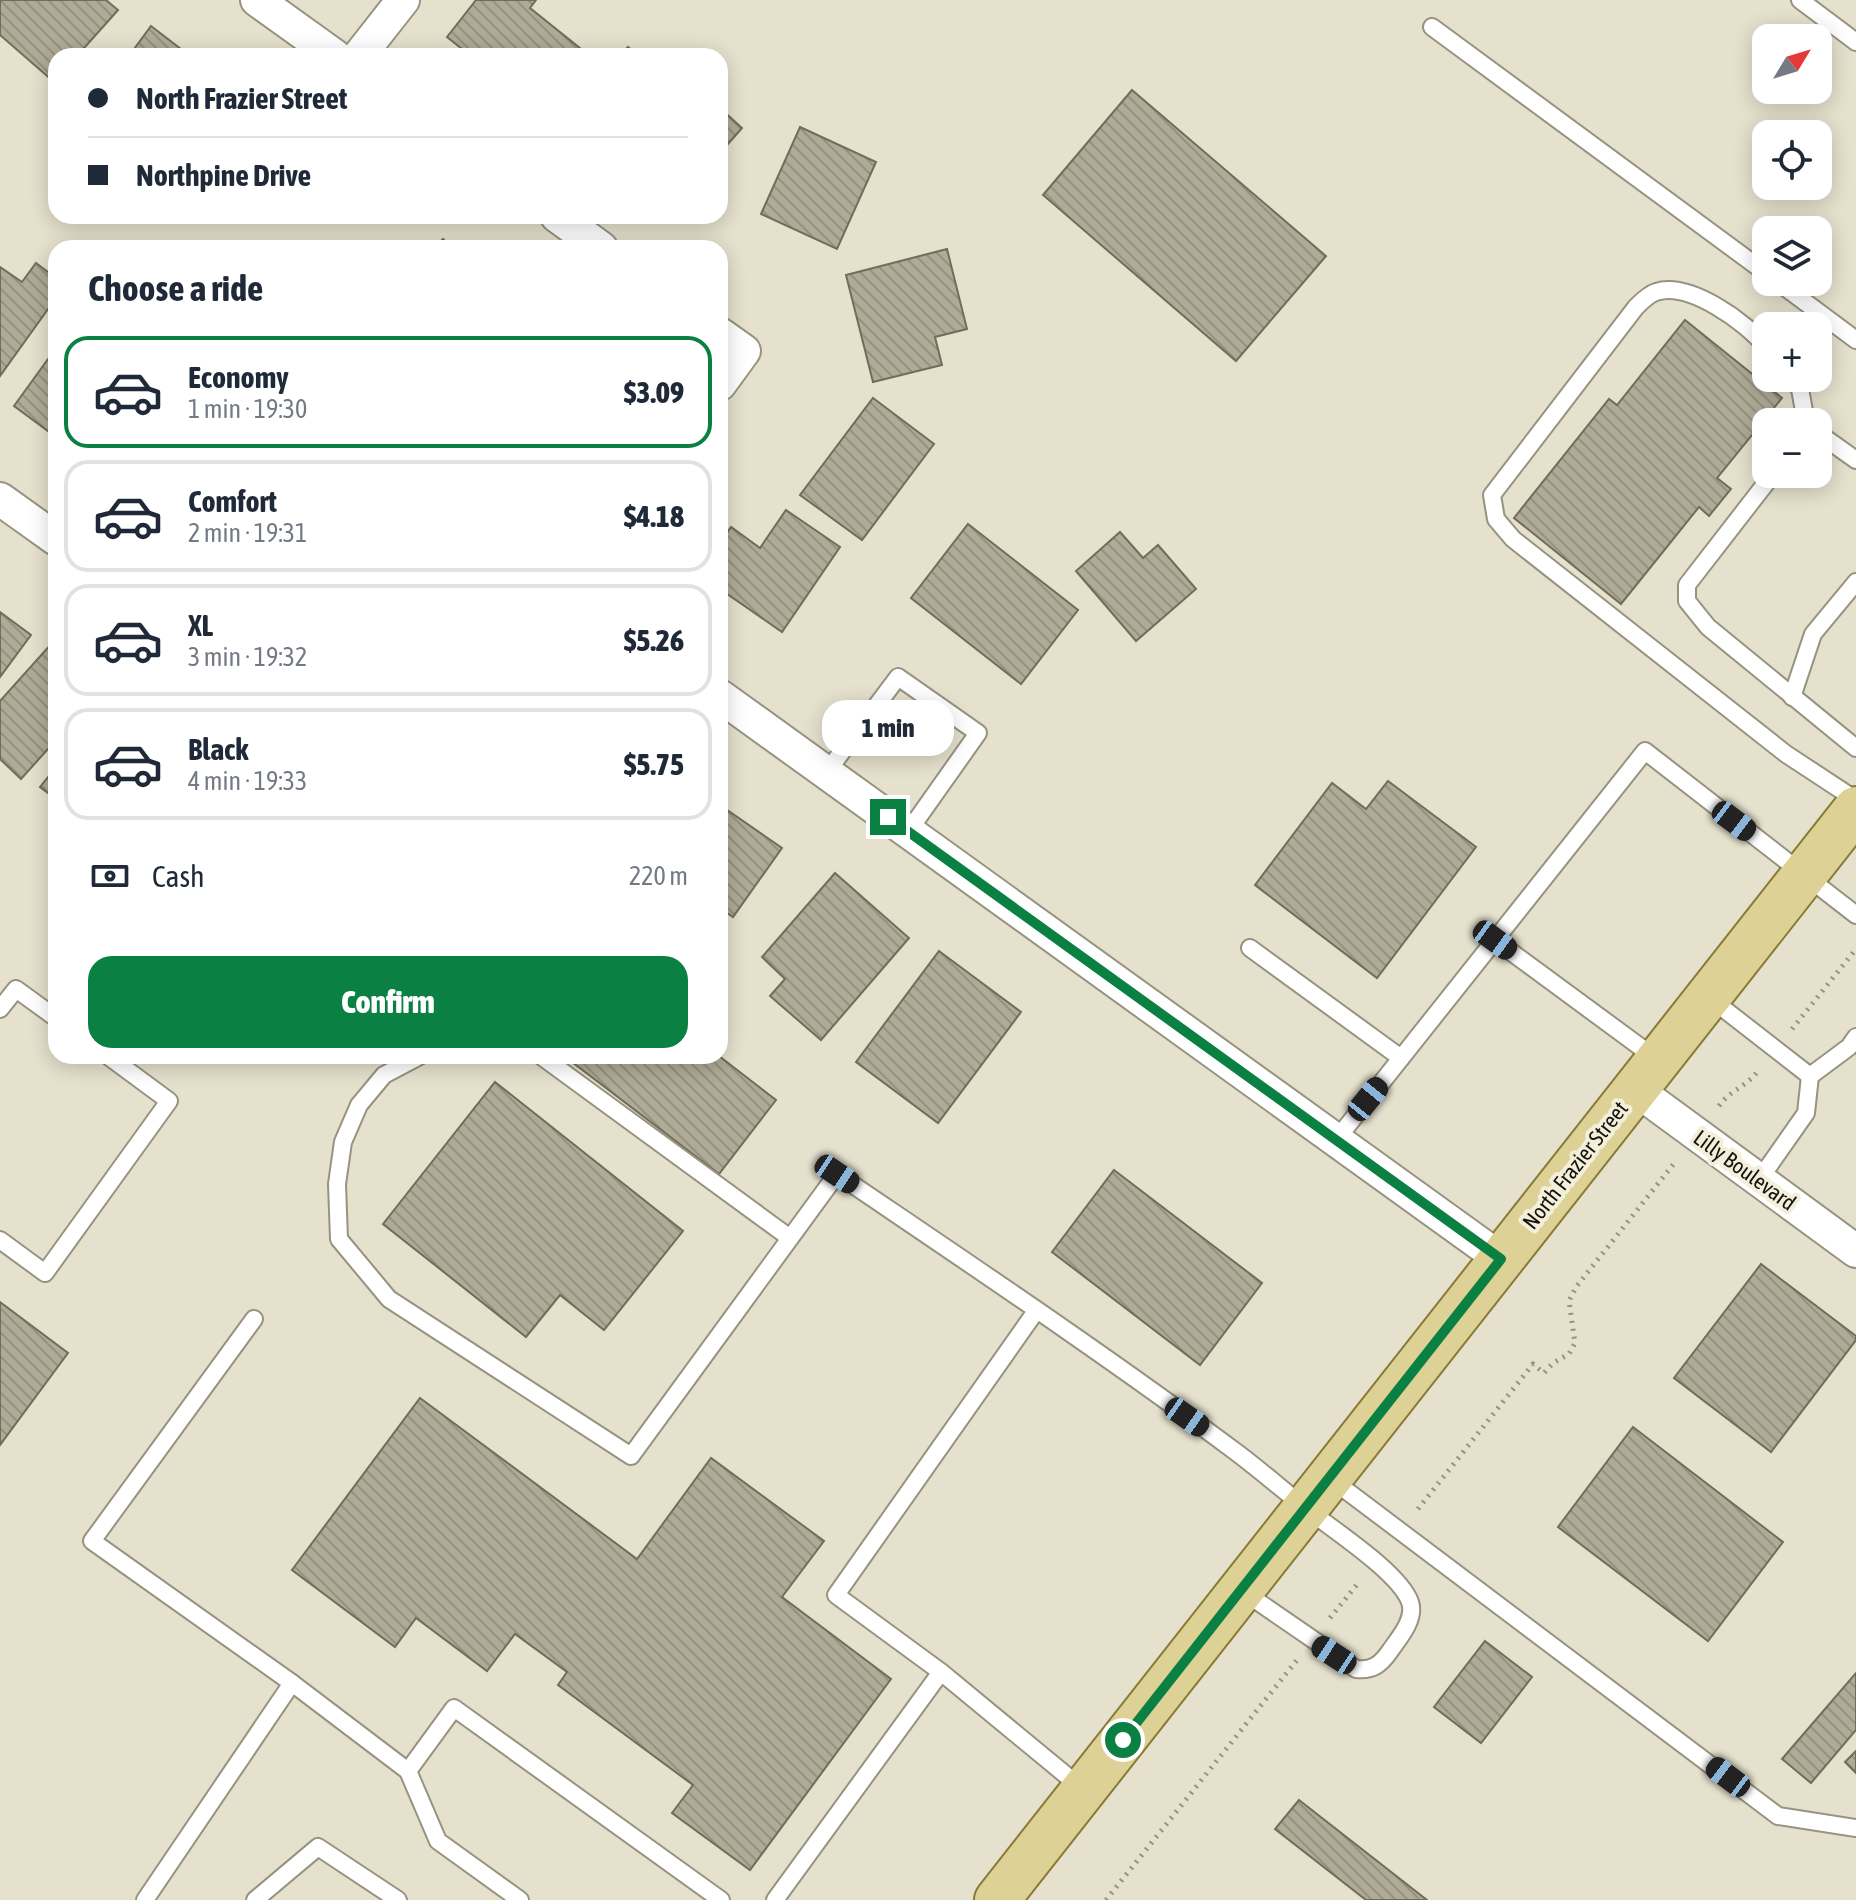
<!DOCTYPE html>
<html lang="en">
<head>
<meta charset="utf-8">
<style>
  body { margin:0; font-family:"Asap Condensed",sans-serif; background:#f6f6f7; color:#1f2937; height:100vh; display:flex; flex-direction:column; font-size:30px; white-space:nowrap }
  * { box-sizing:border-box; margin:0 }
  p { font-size:26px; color:#747a83 }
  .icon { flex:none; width:44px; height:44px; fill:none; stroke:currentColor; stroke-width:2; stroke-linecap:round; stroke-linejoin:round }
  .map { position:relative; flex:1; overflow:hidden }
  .details { position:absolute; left:48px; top:240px; width:680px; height:824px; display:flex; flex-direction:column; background:#fff; border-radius:24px; box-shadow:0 4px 20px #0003 }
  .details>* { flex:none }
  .banner { position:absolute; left:48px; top:48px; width:680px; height:176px; border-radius:24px; box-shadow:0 4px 20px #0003; display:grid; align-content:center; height:176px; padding:0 40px; background:#fff }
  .needle { width:52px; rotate:52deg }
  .fabs { position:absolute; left:1752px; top:24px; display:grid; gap:16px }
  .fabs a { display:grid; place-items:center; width:80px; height:80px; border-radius:16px; background:#fff; box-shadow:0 4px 20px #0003; font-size:40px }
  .end { position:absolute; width:36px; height:36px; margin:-18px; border:10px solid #0b8043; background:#fff; box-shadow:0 0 0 4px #fff }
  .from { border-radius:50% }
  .bubble { position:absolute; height:56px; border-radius:24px; background:#fff; box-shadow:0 4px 20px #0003; font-size:26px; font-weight:800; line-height:56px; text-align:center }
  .car { position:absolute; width:24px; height:48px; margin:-24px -12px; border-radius:10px; box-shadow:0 0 6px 2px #0007; background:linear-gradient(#222 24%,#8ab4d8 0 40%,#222 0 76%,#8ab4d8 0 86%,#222 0) }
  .banner b { display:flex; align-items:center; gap:28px; height:76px; font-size:30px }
  .banner b+b { border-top:2px solid #e0e1e3 }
  .banner i { width:20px; height:20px; background:#1f2937 }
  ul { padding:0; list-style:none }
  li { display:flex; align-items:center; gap:24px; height:112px; margin:0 16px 12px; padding:0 24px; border:4px solid #e0e1e3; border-radius:24px }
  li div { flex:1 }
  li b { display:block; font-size:30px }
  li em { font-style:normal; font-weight:800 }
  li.active { border-color:#0b8043 }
  li>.icon { width:72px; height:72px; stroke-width:1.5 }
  h2 { padding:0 40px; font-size:36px; line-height:96px }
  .pay { display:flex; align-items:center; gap:20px; height:88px; padding:0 40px; font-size:30px }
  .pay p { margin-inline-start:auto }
  .action { display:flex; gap:16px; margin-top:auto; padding:16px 40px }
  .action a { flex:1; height:92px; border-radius:24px; background:#0b8043; color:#fff; font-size:32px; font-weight:800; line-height:92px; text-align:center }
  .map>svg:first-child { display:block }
  .building { fill:url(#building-back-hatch); stroke:#706d5a; stroke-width:2 }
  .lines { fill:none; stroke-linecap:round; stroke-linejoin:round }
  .lane-casing { stroke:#979380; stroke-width:20 }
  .street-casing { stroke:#979380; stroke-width:36 }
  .primary-casing { stroke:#887a37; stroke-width:48 }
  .path { stroke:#969384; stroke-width:5; stroke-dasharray:2 6; stroke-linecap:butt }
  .lane { stroke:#fff; stroke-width:16 }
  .street { stroke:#fff; stroke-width:32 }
  .primary { stroke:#ddd195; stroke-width:44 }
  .route { stroke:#0b8043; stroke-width:10 }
  .labels { text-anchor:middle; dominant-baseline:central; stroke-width:8; stroke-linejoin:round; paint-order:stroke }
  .street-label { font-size:22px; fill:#15130c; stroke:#f3efda }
</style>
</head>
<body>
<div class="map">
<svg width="1856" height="1900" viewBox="0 0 1856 1900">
  <defs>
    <pattern id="building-back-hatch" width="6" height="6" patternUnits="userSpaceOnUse" patternTransform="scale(2)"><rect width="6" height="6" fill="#afab97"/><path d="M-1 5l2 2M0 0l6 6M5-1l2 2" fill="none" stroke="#969281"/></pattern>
  </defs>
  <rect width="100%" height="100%" fill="#e5e1cd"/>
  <g class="building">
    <path d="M0,0h106l12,10 -41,46h-21l-2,26 -54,-47z"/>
    <path d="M476,0h60l-6,8 51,41 -6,7h-104l-24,-19z"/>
    <path d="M151,26l39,30h-61z"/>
    <path d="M628,47l11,9h-19z"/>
    <path d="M1132,90l194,166 -90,105 -193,-166z"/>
    <path d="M720,108l22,20 -22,25z"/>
    <path d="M800,127l76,35 -39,87 -76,-35z"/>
    <path d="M443,239l8,9h-17z"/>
    <path d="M947,249l20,80 -32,8 7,28 -69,17 -27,-107z"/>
    <path d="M36,263l20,15v20l-56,78v-109l22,15z"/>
    <path d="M1685,320l97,78 -65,80 14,11 -22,27 -10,-9 -78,97 -107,-86 95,-119 8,6z"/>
    <path d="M56,348v89l-42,-31z"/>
    <path d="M873,398l61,46 -72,96 -62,-45z"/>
    <path d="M786,510l54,37 -58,85 -62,-43v-46l11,-16 29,21z"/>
    <path d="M968,524l110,86 -57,74 -110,-86z"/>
    <path d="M1120,532l23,26 15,-13 38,44 -60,52 -60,-70z"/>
    <path d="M0,612l31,23 -31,42z"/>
    <path d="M52,643l4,3v94l-35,39 -21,-20v-58z"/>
    <path d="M56,767v32l-16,-12z"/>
    <path d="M1388,781l88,66 -99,131 -122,-93 77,-102 34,26z"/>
    <path d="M720,805l62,43 -49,69 -13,-9z"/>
    <path d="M835,873l74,65 -88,102 -51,-44 15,-17 -23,-22z"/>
    <path d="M939,951l82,61 -83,111 -82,-61z"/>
    <path d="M570,1056h149l57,44 -57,74 -151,-115z"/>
    <path d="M495,1082l188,149 -79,99 -44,-35 -34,42 -143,-113z"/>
    <path d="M1114,1170l148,113 -62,82 -148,-113z"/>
    <path d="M1761,1264l95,72v4l-85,112 -97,-74z"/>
    <path d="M0,1302l68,51 -68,92z"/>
    <path d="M420,1398l217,161 74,-101 113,83 -42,56 109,82 -141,191 -78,-57 21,-28 -135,-100 9,-13 -52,-38 -28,37 -71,-53 -21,29 -103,-77z"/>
    <path d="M1633,1427l150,115 -75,99 -150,-114z"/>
    <path d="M1485,1641l47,36 -51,66 -47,-36z"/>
    <path d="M1856,1673v57l-45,53 -29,-24z"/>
    <path d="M1856,1751v22l-11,-11z"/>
    <path d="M1299,1800l128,100h-61l-91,-71z"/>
  </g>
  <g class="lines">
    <defs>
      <g id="lane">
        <path d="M1800,0l56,42"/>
        <path d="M1432,27l334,246"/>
        <path d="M1778,282l78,58"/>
        <path d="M1766,347c-20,-25 -77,-66 -110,-55 -7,2 -15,10 -20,15l-144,188 4,24 17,20 273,215 70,46"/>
        <path d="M1791,378l9,11 6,33"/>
        <path d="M1818,433l38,27"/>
        <path d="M1773,474l-86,111v16l21,26 148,121"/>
        <path d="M1792,697l21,-63 43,-52"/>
        <path d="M826,773l72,-96 80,56 -70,99"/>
        <path d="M1495,940l163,120"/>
        <path d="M1250,948l151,110"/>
        <path d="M1711,999l99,77 39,-29 7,-10"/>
        <path d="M0,1009l16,-20 40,29"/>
        <path d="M420,1056l-36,19 -25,30 -16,37 -6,42 2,55 50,60 242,157 206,-282c134,91 269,181 399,278 24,18 47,38 71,57 26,21 92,63 103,93 6,17 -11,36 -20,49 -9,13 -17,20 -34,18l-115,-79"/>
        <path d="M541,1056l249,182"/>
        <path d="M1336,1140l309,-389 211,164"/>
        <path d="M1759,1180l47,-67 4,-37"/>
        <path d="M0,1240l45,33 124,-172 -61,-45"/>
        <path d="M254,1319l-162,222 200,142 116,88 30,70 82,59"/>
        <path d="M1331,1479l447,337 78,12"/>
        <path d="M941,1672l-105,-77 200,-284"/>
        <path d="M408,1771l46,-63 267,192"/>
        <path d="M145,1900l147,-217"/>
        <path d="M255,1900l63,-53 80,53"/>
        <path d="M775,1900l166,-228 143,118"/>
      </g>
      <g id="street">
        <path d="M257,0l78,56"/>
        <path d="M359,56l44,-56"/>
        <path d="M557,216l44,32"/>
        <path d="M720,334l24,17 -24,33"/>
        <path d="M0,499l56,40"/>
        <path d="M720,696l781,563"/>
        <path d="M1635,1089l221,162"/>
      </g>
      <path id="primary" d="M997,1900l859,-1091"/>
    </defs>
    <use href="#lane" class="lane-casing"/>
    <use href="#street" class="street-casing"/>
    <use href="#primary" class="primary-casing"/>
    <g class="path">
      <path d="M1792,1029l64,-80"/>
      <path d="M1719,1106c12,-17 26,-18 39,-35"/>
      <path d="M1418,1509l115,-145 11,9 9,-10 16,-9 6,-11 -6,-42 7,-14 100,-126"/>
      <path d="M1330,1618l29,-36"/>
      <path d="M1106,1900l191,-240"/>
    </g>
    <use href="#lane" class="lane"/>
    <use href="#street" class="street"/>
    <use href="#primary" class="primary"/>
  </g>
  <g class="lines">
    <path class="route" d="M888,817l613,442 -378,481"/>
  </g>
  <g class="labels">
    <g class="street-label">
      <text transform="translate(1575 1165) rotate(-52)">North Frazier Street</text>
      <text transform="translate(1745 1170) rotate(36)">Lilly Boulevard</text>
    </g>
  </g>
</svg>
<div class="fabs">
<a><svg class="needle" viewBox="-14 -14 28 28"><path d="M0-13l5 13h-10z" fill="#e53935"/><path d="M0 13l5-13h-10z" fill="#747a83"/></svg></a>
<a><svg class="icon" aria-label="locate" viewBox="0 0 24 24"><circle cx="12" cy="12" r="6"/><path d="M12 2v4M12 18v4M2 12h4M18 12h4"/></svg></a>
<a><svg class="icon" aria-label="layers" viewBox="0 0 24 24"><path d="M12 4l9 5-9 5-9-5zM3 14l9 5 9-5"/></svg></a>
<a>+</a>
<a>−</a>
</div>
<i class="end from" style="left:1123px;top:1740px"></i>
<i class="end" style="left:888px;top:817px"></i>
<div class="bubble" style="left:822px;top:700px;width:132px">1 min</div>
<i class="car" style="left:1734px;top:821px;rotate:127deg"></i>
<i class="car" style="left:1495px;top:940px;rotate:126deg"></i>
<i class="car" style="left:1368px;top:1099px;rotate:39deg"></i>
<i class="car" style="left:837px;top:1174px;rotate:124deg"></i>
<i class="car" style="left:1187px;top:1417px;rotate:125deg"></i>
<i class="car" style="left:1334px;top:1655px;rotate:303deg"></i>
<i class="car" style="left:1728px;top:1777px;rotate:307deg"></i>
<div class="banner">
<b><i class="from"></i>North Frazier Street</b>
<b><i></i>Northpine Drive</b>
</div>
<section class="details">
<h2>Choose a ride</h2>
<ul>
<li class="active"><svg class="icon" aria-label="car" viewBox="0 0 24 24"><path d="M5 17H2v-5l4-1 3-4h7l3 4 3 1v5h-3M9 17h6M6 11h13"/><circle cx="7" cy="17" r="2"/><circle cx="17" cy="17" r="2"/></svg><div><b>Economy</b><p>1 min · 19:30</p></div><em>$3.09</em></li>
<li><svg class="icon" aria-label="car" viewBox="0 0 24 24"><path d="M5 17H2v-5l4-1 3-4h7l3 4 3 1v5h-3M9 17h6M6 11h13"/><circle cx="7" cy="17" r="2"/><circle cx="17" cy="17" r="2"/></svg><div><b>Comfort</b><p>2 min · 19:31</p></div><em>$4.18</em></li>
<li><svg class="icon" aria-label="car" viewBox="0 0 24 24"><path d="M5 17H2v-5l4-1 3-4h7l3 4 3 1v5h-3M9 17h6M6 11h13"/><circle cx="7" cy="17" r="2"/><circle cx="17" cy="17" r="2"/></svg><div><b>XL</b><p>3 min · 19:32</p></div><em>$5.26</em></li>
<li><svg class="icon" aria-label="car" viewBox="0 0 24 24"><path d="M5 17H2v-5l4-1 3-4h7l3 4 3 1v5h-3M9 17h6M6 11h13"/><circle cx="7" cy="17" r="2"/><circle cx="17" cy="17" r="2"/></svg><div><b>Black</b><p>4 min · 19:33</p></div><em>$5.75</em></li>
</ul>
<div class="pay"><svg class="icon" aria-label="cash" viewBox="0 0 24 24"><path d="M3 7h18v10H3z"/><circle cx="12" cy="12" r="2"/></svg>Cash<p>220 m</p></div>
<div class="action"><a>Confirm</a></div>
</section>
</div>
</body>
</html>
